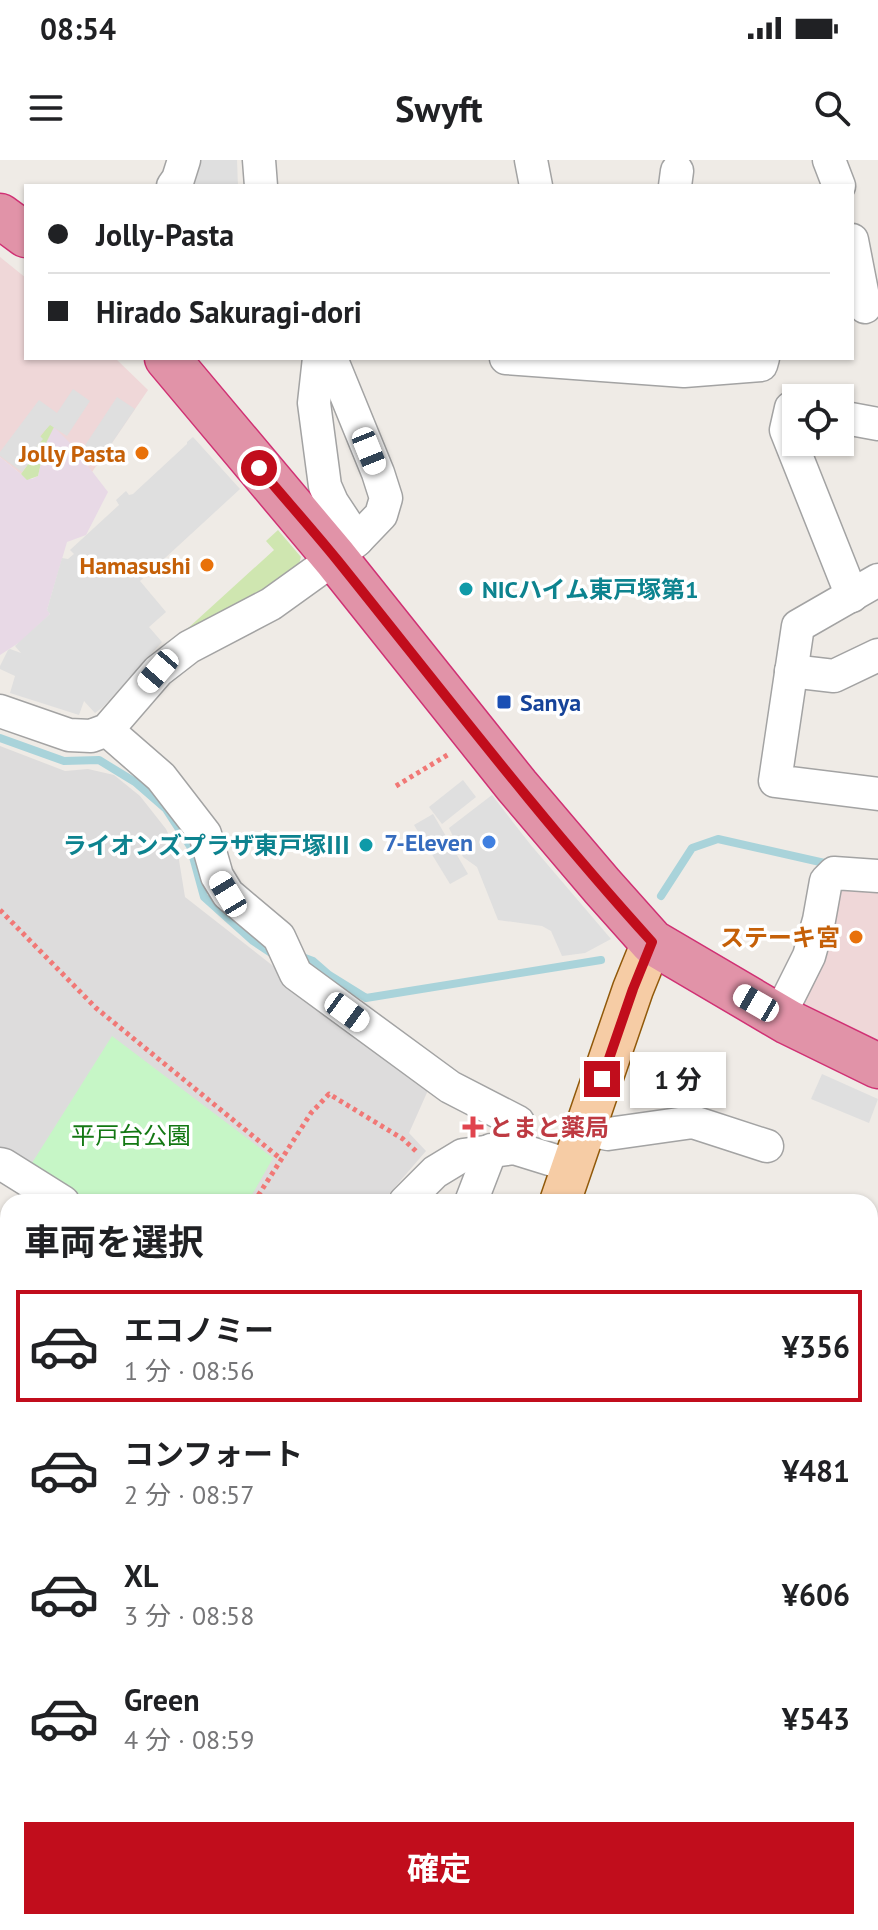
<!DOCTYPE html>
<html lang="ja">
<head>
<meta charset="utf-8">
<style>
  body { margin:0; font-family:"PT Sans","Noto Sans JP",sans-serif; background:#f6f6f6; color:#202124; height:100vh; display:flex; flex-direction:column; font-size:30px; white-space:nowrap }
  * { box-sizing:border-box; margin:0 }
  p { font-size:26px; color:#757577 }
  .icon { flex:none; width:44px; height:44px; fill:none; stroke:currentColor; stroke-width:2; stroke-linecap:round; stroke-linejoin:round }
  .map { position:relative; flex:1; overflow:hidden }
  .details { position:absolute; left:0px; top:1034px; width:878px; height:736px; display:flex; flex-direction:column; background:#fff; border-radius:24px 24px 0 0; box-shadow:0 2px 6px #0004 }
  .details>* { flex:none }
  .banner { position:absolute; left:24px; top:24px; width:830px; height:176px; border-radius:0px; box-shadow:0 2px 6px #0004; display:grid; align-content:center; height:176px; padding:0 24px; background:#fff }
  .fabs { position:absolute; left:782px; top:224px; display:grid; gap:16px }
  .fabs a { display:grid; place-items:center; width:72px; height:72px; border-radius:0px; background:#fff; box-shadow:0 2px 6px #0004; font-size:40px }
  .end { position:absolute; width:36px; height:36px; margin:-18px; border:10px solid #c10d1c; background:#fff; box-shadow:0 0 0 4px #fff }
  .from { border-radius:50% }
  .bubble { position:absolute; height:56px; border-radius:0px; background:#fff; box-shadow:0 2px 6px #0004; font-size:26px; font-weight:700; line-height:56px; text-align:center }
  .car { position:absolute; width:24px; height:48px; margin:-24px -12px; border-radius:10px; box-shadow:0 0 6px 2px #0007; background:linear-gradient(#fff 24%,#345 0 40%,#fff 0 76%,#345 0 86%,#fff 0) }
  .banner b { display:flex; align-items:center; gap:28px; height:76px; font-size:30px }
  .banner b+b { border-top:2px solid #e0e0e0 }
  .banner i { width:20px; height:20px; background:#202124 }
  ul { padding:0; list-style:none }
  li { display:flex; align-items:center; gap:24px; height:112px; margin:0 16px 12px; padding:0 8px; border:4px solid transparent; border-radius:0px }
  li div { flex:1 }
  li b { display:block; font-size:30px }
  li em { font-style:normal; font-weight:700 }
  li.active { border-color:#c10d1c }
  li>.icon { width:72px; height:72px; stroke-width:1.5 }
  h2 { padding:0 24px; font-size:36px; line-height:96px }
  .primary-button { display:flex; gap:16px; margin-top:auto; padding:16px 24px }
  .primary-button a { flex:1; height:92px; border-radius:0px; background:#c10d1c; color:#fff; font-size:32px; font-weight:700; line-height:92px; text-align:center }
  .status { display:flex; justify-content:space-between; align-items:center; height:56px; padding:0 40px; background:#fff; direction:ltr }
  .status svg { height:22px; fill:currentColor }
  header { display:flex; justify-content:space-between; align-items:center; height:104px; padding:0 24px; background:#fff; font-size:36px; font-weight:700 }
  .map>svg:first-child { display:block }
  .residential { fill:#dddcdc }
  .commercial { fill:#efd7d8 }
  .industrial { fill:#e8d9e6 }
  .grass { fill:#cfe6b0 }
  .park { fill:#c6f6c6 }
  .parking { fill:#dfdfdf }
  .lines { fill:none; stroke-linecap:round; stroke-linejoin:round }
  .stream { stroke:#a9d3da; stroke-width:8 }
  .minor-casing { stroke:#a3a3a3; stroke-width:35 }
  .major-casing { stroke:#91590a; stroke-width:43 }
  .highway-casing { stroke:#d03174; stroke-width:47 }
  .path { stroke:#f17876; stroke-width:5; stroke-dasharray:4 4; stroke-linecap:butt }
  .minor { stroke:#fff; stroke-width:32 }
  .major { stroke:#f6cca5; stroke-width:40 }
  .highway { stroke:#e193a8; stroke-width:44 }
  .route { stroke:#c10d1c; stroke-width:10 }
  .food-dot { fill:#e8710a; stroke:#fff; stroke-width:3 }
  .culture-dot { fill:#0f9aa8; stroke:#fff; stroke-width:3 }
  .transit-dot { fill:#1a4fb4; stroke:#fff; stroke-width:3 }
  .shop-dot { fill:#3f7fe0; stroke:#fff; stroke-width:3 }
  .health-dot { fill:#e0444e; stroke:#fff; stroke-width:3 }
  .labels { text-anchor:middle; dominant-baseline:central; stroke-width:7; stroke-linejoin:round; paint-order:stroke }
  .food-label { font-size:24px; font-weight:bold; fill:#c56008; stroke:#fff; text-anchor:end }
  .culture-label { font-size:24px; font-weight:bold; fill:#0d838f; stroke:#fff; text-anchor:start }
  .transit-label { font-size:24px; font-weight:bold; fill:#164399; stroke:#fff; text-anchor:start }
  .shop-label { font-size:24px; font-weight:bold; fill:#366cbe; stroke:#fff; text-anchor:end }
  .health-label { font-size:24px; font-weight:bold; fill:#be3a42; stroke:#fff; text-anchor:start }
  .park-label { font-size:24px; fill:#137813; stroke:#fff }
</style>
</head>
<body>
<div class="status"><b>08:54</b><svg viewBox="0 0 49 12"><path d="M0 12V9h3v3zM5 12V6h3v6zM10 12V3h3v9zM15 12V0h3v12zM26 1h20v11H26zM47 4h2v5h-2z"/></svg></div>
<header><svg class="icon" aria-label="menu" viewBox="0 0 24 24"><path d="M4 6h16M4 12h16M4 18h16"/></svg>Swyft<svg class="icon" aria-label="search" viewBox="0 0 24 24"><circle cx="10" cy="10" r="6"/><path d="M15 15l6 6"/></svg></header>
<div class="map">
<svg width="878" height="1770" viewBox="0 0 878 1770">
  <rect width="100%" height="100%" fill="#efebe6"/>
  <path class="residential" d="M0,586l65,25 23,-2 26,6 26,21 26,33 12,25 7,43 244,191 -20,45 17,18 -44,51h-291l-58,-38 -33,-9z"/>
  <g class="commercial">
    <path d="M0,97l26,21v80h89l33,32 -56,82 -21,-28 -31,4 -19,26 -21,-17z"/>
    <path d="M878,722v158l-86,-42 41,-114z"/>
  </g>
  <path class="industrial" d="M54,267l17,17 37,48 -22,43 -19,7 -20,68 3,4 -30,28 -20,13v-198l27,22h5l6,-3 7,-31z"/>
  <g class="grass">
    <path d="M50,264l4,3 -9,18 -7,31 -11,4 -6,-6 18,-25 -2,-2 3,-10z"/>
    <path d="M278,370l23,27 -3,11 -35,25 -77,37 88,-80 -8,-9z"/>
  </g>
  <path class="park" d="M112,876l161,122 -25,44h-157l-59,-39z"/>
  <g class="parking">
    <path d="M196,0h41l1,26h-57z"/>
    <path d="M73,229l17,12 -23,35 -17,-11 -10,11 3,3 -6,7 3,2 -18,24 -22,-16v-4l39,-52 18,13z"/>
    <path d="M117,237l18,12 -38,56 -17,-12z"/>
    <path d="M193,277l47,52 -100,92 26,31 -17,15 13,15 -59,65 -8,6 -11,-12 -5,14 -69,-22 5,-17 -15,-7v-3l8,-16 2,-1 11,4 -6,-7 35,-32 -3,-4 15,-52 6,1 6,-5 -4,-4 49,-45 -3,-5 10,-9 3,4 4,-1 54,-50v-2z"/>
    <path d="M463,620l13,17 -34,27 -13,-17z"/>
    <path d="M492,635l38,49 81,95 -26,14 -23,3 -11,-25 -9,-5 -44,-6 -21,-53 -14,-10 -14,-29z"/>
    <path d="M433,654l35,60 -18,10 -36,-59z"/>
    <path d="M822,914l56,25 -9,24 -58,-24z"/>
  </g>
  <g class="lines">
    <g class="stream">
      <path d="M0,578l64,23 35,-1 36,22 31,27 24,37 14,51 49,44 18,12h5"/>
      <path d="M661,736l31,-48 26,-9 111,25"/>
      <path d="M297,795l16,6 16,14 37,23 235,-38"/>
    </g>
    <defs>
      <g id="minor">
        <path d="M259,0l2,26"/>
        <path d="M531,0l5,26"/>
        <path d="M829,0l10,26"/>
        <path d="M173,26l5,-7 6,-19"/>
        <path d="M675,26l2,-15"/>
        <path d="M852,80l13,67"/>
        <path d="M319,198l-5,45 11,83 7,16 25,38"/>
        <path d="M506,198l178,13 77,-6 2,-7"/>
        <path d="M796,249l-5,-1 -5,22 66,166"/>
        <path d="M840,257l38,7"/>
        <path d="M878,420l-80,46 -23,155 103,13"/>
        <path d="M791,511l43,5 44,-21"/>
        <path d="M0,551l69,24 22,1 16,-6 51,-59 31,-24 82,-43 64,-46 22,-18 24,-25 5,-17 -8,-25 -47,-115"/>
        <path d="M107,570l54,47 44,57 12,42 11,18 51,43 17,37 154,113 68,35 -4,26"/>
        <path d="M779,856l30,-60 10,-36 7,-39 8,-8 44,3"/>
        <path d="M585,969l23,5 85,-12 74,24"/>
        <path d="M0,1004l4,1 59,37"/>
        <path d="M405,1042l30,-30 28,-17 51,-7 58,18"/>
        <path d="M471,1042l20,-52"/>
        <path d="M0,1373l8,-15"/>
        <path d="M0,1444l8,8"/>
        <path d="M870,1489l8,-1"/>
        <path d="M149,1762l5,8"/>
        <path d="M259,1762v8"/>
        <path d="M337,1762l1,8"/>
      </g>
      <g id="major">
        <path d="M560,1042l73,-213 19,-47"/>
        <path d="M406,1770v-8"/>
      </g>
      <g id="highway">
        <path d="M0,56l26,19"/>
        <path d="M167,198l168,200 182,228 85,100 50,56 136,80 90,44"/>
      </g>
    </defs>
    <use href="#minor" class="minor-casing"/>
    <use href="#major" class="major-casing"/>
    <use href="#highway" class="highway-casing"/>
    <g class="path">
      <path d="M396,626l53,-32"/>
      <path d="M0,750l96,98 185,151"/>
      <path d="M254,1042l57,-89 18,-19 74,45 15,14"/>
    </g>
    <use href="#minor" class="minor"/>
    <use href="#major" class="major"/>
    <use href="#highway" class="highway"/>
  </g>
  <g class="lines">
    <path class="route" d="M259,308c26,31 53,61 79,93 103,128 203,259 314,381l-19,47 -31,90"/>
  </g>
  <g class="food-dot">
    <circle cx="142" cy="293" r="8"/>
    <circle cx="207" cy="405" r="8"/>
    <circle cx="856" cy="777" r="8"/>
  </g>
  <g class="culture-dot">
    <circle cx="466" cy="429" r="8"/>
    <circle cx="366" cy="685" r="8"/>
  </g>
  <rect class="transit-dot" x="496" y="534" width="16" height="16" rx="4"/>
  <circle class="shop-dot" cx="489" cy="682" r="8"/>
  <path class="health-dot" d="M469 955h8v8h8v8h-8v8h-8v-8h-8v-8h8z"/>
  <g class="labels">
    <g class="food-label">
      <text x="126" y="293">Jolly Pasta</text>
      <text x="191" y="405">Hamasushi</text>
      <text x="840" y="777">ステーキ宮</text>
    </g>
    <g class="culture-label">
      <text x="482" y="429">NICハイム東戸塚第1</text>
      <text x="350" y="685" text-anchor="end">ライオンズプラザ東戸塚Ⅲ</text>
    </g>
    <g class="transit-label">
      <text x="520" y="542">Sanya</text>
    </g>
    <g class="shop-label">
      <text x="473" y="682">7-Eleven</text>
    </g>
    <g class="health-label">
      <text x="489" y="967">とまと薬局</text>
    </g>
    <g class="park-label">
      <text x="131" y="975">平戸台公園</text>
    </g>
  </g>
</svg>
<div class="fabs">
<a><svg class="icon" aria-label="locate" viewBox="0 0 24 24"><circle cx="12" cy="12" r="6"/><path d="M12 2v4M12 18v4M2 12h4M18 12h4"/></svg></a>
</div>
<i class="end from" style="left:259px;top:308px"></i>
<i class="end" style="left:602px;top:919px"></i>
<div class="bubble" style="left:630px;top:892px;width:96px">1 分</div>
<i class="car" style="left:369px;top:291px;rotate:158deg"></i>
<i class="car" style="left:158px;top:511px;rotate:221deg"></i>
<i class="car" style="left:228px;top:734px;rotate:329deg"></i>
<i class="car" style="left:756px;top:843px;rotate:300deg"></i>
<i class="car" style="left:347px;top:852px;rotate:126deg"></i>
<div class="banner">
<b><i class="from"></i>Jolly-Pasta</b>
<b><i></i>Hirado Sakuragi-dori</b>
</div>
<section class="details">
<h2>車両を選択</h2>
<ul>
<li class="active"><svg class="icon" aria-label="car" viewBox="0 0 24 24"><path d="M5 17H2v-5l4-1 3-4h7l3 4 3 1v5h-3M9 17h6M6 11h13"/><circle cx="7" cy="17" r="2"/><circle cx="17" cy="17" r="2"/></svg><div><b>エコノミー</b><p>1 分 · 08:56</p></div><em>¥356</em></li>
<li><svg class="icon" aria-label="car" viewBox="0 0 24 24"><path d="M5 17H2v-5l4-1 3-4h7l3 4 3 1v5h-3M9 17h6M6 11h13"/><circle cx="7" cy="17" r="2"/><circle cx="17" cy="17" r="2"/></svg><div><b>コンフォート</b><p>2 分 · 08:57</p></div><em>¥481</em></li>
<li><svg class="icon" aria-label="car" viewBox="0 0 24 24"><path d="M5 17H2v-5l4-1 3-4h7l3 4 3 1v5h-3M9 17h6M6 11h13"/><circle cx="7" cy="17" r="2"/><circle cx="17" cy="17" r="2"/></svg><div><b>XL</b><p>3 分 · 08:58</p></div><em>¥606</em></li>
<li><svg class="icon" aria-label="car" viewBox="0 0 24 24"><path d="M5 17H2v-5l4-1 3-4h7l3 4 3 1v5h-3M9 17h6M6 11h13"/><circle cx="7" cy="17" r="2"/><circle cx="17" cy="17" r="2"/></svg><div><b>Green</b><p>4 分 · 08:59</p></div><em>¥543</em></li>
</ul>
<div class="primary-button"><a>確定</a></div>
</section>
</div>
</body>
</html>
